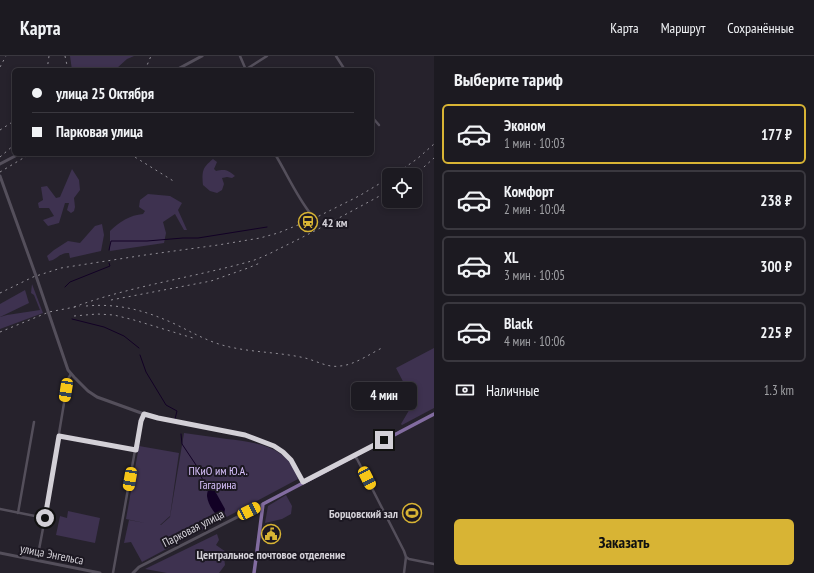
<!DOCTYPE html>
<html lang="ru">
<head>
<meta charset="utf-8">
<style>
  body { margin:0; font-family:"PT Sans Narrow",sans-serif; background:#25232a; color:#f1f3f6; height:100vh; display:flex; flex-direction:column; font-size:15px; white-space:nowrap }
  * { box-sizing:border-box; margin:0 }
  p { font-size:13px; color:#a0a1a5 }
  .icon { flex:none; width:22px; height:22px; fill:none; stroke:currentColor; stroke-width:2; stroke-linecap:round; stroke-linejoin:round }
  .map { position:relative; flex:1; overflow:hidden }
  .side { display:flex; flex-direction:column; background:#1c1a21; width:380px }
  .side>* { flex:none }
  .top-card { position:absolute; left:12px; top:12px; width:362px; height:88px; border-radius:6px; box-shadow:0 2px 6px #0003,0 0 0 1px #3a383f; display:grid; align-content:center; height:88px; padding:0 20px; background:#1c1a21 }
  .controls { position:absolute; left:382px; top:112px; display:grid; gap:8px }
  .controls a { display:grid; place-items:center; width:40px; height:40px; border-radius:6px; background:#1c1a21; box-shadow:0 2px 6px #0003,0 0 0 1px #3a383f; font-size:20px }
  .end { position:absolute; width:18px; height:18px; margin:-9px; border:5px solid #d3d0d7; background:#111; box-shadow:0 0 0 2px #111 }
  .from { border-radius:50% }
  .bubble { position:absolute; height:28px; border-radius:6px; background:#1c1a21; box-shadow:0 2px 6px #0003,0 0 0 1px #3a383f; font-size:13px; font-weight:700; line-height:28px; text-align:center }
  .car { position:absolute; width:12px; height:24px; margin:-12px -6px; border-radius:5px; box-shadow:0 0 3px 1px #0007; background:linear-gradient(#f5c518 24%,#345 0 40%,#f5c518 0 76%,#345 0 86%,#f5c518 0) }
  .top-card b { display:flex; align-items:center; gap:14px; height:38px; font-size:15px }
  .top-card b+b { border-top:1px solid #3a383f }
  .top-card i { width:10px; height:10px; background:#f1f3f6 }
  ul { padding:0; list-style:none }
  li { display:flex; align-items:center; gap:12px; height:60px; margin:0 8px 6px; padding:0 12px; border:2px solid #3a383f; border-radius:6px }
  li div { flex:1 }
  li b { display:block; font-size:15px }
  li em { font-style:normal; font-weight:700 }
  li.active { border-color:#d8b434 }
  li>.icon { width:36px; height:36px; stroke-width:1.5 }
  h2 { padding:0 20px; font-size:18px; line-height:48px }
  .pay { display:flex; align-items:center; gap:10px; height:44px; padding:0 20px; font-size:15px }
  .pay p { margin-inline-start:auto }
  .button { display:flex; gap:8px; margin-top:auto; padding:8px 20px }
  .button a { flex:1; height:46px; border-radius:6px; background:#d8b434; color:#111; font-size:16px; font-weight:700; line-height:46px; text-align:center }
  header { display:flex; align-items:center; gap:24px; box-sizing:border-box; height:56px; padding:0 20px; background:#1c1a21; border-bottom:1px solid #3a383f }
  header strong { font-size:19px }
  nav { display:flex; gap:22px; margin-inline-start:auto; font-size:14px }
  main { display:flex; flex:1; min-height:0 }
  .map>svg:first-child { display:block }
  .green { fill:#3e3250 }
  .water { fill:#120125 }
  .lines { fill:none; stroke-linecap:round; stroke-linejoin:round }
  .stream { stroke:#120125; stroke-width:1 }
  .minor { stroke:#544f5b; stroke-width:2.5 }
  .tertiary { stroke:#544f5b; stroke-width:3 }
  .secondary { stroke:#544f5b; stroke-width:3 }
  .primary { stroke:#826ca0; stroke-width:3.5 }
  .rail { stroke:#939098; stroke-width:1; stroke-dasharray:2 4; stroke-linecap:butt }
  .route { stroke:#d3d0d7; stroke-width:5 }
  .labels { text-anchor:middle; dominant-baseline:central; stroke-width:4; stroke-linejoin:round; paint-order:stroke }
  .poi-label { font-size:12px; font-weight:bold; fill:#d3d0d7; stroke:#1c1822; text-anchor:start }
  .park-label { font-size:12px; fill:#d8c1fc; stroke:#1c1822 }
  .street-label { font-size:12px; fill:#d3d0d7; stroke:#1c1822 }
</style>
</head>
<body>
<header>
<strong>Карта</strong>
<nav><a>Карта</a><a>Маршрут</a><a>Сохранённые</a></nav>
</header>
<main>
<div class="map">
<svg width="434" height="517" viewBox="0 0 434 517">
  <rect width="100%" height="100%" fill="#26222c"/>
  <g class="green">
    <path d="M70,0h64l-7,3 -10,9v2h-45z"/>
    <path d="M213,103l4,3 -3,7 2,2c9,-2 12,-1 19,5l-3,2 -5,-1 -5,1 2,6 -2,6 -5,3 -7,-2 -7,-6c-1,-14 -1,-17 10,-26z"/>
    <path d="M72,113l7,11 1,10 -6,8 1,9 -1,4 -3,2 -4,-3 2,-7h-4l-6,20 -11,3 -5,-6 11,-4 -5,-8h-10l-1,-5 5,-3 -2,-13 6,-1 9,12 4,-1z"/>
    <path d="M148,138l22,2 12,7 -4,7 9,20h-3l-9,-16 -12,8 3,11 -2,10 -54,8v-20c9,-9 20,-16 33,-17l2,-3 -6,-4 1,-7z"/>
    <path d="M102,168l2,11 -3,16 -31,7 -1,-5c-9,-1 -12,7 -20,8l-2,-5 7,-6 14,-9 12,2 15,-17z"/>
    <path d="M32,228l11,29 -43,16v-12l7,-2 33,-5 -6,-15 -3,-2z"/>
    <path d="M25,234l4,13 -29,14v-13z"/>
    <path d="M434,292v60l-32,17 -1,-1 14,-24 -5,-5 -14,-27z"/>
    <path d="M184,377c14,2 29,4 43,6 28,3 62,7 71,40l-156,83 -11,-20 -7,1 5,-23 16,3 -19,-4 13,-73 40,7 -9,63 -10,9h1l9,-8z"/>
    <path d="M286,439l6,11 -1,8 -9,5 -17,4 3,-17z"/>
    <path d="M68,455l32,7 -5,25 -39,-8 4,-19 7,2z"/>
    <path d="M217,478l2,6 -3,5 10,7 -2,5 1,8 -6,8h-52l-22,-4z"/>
  </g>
  <path class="water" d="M207,430l4,4 4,1 10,18 -1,6 -5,2c-6,-5 -11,-13 -12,-21 0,-5 2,-5 0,-10z"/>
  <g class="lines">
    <g class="stream">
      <path d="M109,194l2,-9h36l36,-3h15l69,-11"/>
      <path d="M65,231l5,-5 40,-16 -1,-3"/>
      <path d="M72,263l32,8 20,9 15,12"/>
      <path d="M140,299l6,17 20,33 11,6 -2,8"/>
      <path d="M181,378l1,10 16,24 5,13 5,5"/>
    </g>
    <g class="minor">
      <path d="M240,0l6,14"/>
      <path d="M336,0l9,14"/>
      <path d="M245,14l22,-14"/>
      <path d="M372,61l7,8"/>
      <path d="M275,98c12,20 21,41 35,59"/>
      <path d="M59,380l77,14"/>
      <path d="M354,400l3,3 47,92 2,6 -2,16"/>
      <path d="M0,453l45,9"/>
      <path d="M18,457l16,-91"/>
      <path d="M406,501l3,2 25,5"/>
      <path d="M37,504l8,-42 23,-139 3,-5"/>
      <path d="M113,517c6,-34 12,-67 18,-101 4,-19 6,-40 13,-58"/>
    </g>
    <g class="tertiary">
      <path d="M176,14l26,-14"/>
      <path d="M0,108l19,-10"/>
      <path d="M0,120l36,100 32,94 6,7 14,14 9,6 47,17 14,4 87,17 29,11 9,6 8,8 12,22"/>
      <path d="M133,517l6,-6 124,-63"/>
    </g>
    <path class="secondary" d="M0,497l100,20"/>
    <path class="primary" d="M254,517l3,-22 6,-47 171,-90"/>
    <g class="rail">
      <path d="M65,0l3,14"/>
      <path d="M0,11l6,-11"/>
      <path d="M47,14l2,-14"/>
      <path d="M145,14l6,-14"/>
      <path d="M0,74l14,-9"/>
      <path d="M130,98l45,28"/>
      <path d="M0,101l14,-12"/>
      <path d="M0,116l30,-18"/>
      <path d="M394,119l23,-16 17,-15"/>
      <path d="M415,119l19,-17"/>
      <path d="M0,237l33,-16 28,-9 84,-13 73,-10 42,-7 18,-5 35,-14 46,-23 30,-18"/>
      <path d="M111,244l100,-19 37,-13 12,-5"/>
      <path d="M86,250c34,-3 61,5 91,19 12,6 23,12 36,17 29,11 62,9 92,16 12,3 23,10 35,8 15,-1 31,-13 44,-19"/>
      <path d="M74,251c57,-21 116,-29 174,-45 15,-4 30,-13 45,-20 32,-16 64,-34 96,-51"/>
      <path d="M74,260l23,-2 17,1 20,5 62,19"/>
      <path d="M0,276l49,-20 31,-6"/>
    </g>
  </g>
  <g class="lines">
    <path class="route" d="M45,462l14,-82 77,14 5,-29 3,-7 14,4 87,17 29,11 9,6 8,8 12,22 81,-42"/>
  </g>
  <defs>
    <symbol id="station-ring" viewBox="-11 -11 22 22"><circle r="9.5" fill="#1c1822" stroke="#d8b434" stroke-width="1.5"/><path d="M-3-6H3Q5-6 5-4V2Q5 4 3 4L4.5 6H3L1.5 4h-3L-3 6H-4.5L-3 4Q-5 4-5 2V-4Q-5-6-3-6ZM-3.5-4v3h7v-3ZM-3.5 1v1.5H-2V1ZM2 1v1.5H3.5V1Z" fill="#d8b434"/></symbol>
    <symbol id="stadium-ring" viewBox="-11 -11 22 22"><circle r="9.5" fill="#1c1822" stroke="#d8b434" stroke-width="1.5"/><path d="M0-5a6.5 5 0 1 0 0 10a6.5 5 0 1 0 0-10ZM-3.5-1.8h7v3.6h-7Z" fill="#d8b434"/></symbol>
    <symbol id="civic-ring" viewBox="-11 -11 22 22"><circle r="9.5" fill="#1c1822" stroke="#d8b434" stroke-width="1.5"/><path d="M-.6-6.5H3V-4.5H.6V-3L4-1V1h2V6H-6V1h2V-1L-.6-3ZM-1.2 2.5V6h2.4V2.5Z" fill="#d8b434"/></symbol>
  </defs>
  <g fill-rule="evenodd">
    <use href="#station-ring" x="297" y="155" width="22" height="22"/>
    <use href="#stadium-ring" x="401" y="446" width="22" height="22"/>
    <use href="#civic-ring" x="260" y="467" width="22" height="22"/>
  </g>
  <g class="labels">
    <g class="poi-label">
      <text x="322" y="166">42 км</text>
      <text x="398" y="457" text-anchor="end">Борцовский зал</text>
      <text x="271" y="498" text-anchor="middle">Центральное почтовое отделение</text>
    </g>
    <g class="park-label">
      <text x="218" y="414">ПКиО им Ю.А.<tspan x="218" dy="14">Гагарина</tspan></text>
    </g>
    <g class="street-label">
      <text transform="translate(193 472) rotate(-27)">Парковая улица</text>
      <text transform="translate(52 498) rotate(11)">улица Энгельса</text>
    </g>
  </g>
</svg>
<div class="controls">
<a><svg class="icon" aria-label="locate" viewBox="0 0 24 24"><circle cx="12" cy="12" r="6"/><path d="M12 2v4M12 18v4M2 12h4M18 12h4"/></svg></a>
</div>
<i class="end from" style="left:45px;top:462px"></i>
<i class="end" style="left:384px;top:384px"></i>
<div class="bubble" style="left:351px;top:326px;width:66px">4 мин</div>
<i class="car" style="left:66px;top:334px;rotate:189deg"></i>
<i class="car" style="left:367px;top:422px;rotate:153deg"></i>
<i class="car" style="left:130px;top:423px;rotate:190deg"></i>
<i class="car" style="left:249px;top:455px;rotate:63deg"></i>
<div class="top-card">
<b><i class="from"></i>улица 25 Октября</b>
<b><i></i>Парковая улица</b>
</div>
</div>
<section class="side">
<h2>Выберите тариф</h2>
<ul>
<li class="active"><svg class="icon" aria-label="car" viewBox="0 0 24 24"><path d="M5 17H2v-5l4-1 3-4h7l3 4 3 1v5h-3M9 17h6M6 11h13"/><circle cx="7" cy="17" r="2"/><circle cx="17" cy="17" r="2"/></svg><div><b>Эконом</b><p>1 мин · 10:03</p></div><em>177 ₽</em></li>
<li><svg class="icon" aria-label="car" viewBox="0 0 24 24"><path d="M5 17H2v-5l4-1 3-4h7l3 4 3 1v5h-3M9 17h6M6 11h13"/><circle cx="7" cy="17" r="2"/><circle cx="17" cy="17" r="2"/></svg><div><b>Комфорт</b><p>2 мин · 10:04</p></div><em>238 ₽</em></li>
<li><svg class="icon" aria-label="car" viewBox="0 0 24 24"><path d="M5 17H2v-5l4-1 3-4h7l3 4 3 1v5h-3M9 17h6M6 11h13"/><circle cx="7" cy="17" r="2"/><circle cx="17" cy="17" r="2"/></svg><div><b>XL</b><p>3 мин · 10:05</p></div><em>300 ₽</em></li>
<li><svg class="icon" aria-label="car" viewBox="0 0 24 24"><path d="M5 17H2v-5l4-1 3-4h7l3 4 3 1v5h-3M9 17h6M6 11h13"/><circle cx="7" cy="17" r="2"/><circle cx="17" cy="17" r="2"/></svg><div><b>Black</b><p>4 мин · 10:06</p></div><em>225 ₽</em></li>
</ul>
<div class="pay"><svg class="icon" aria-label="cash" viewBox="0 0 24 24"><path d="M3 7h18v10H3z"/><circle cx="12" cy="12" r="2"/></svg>Наличные<p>1.3 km</p></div>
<div class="button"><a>Заказать</a></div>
</section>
</main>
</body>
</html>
